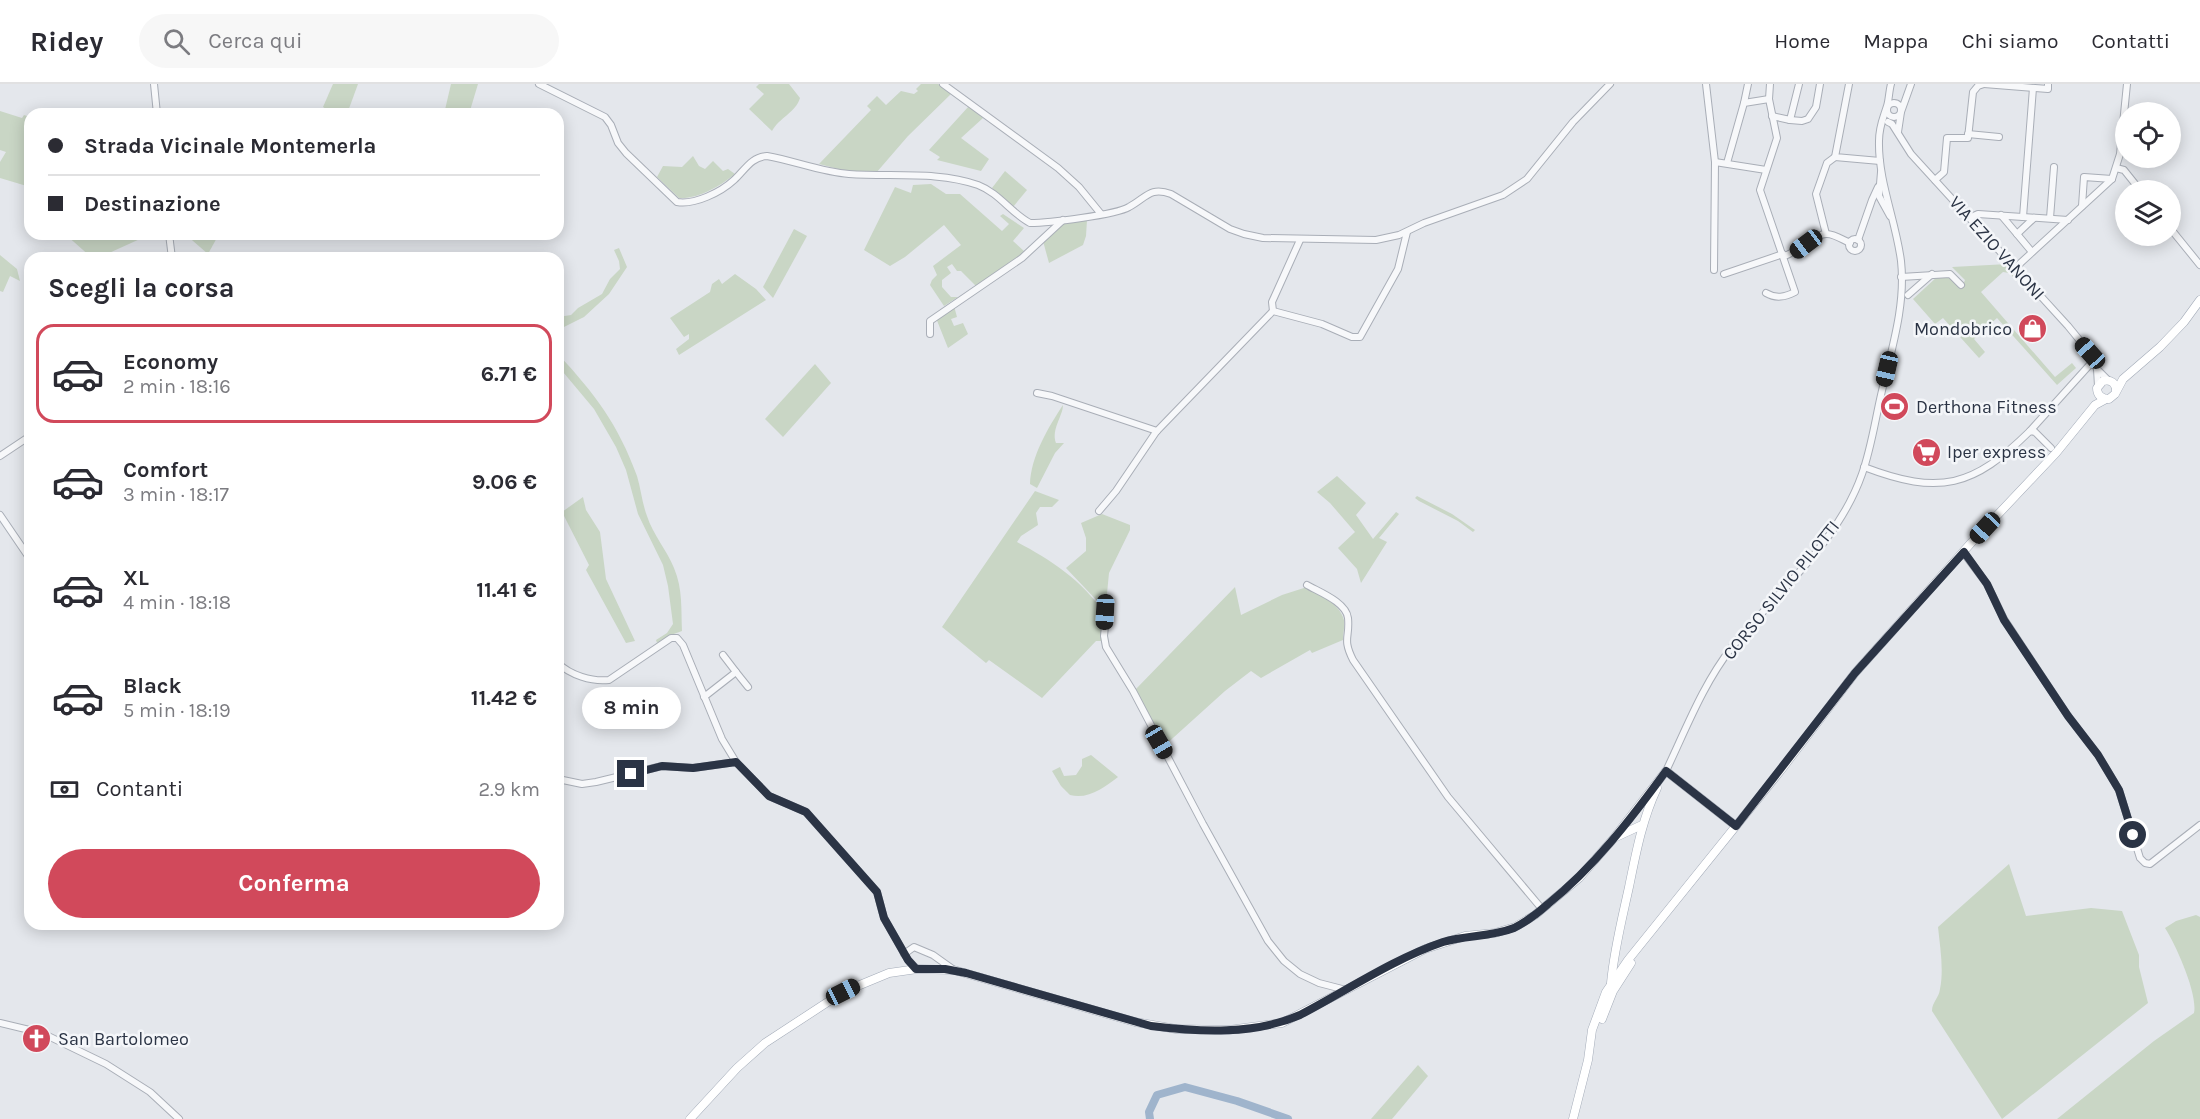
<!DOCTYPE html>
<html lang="it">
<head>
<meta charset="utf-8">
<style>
  body { margin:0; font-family:Karla,sans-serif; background:#f7f7f7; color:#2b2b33; height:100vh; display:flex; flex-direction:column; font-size:22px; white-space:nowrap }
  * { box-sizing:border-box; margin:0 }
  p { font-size:20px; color:#7c7c81 }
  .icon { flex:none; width:33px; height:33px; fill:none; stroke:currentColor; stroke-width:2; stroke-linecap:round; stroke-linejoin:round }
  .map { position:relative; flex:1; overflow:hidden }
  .sheet { position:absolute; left:24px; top:168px; width:540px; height:678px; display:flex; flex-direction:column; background:#fff; border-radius:18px; box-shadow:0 3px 15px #0003 }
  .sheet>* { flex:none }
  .banner { position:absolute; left:24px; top:24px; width:540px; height:132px; border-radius:18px; box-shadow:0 3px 15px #0003; display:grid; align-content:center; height:132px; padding:0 24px; background:#fff }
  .controls { position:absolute; left:2115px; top:18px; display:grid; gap:12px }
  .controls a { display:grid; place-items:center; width:66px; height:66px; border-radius:50%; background:#fff; box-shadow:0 3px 15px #0003; font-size:30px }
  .end { position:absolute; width:27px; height:27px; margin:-14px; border:8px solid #2b3445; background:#fff; box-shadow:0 0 0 3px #fff }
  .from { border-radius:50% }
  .bubble { position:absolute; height:42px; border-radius:21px; background:#fff; box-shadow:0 3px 15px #0003; font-size:20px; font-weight:700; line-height:42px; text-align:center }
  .car { position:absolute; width:18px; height:36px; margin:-18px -9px; border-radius:8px; box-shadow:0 0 4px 2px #0007; background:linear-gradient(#222 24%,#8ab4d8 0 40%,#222 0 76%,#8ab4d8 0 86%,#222 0) }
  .banner b { display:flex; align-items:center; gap:21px; height:57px; font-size:22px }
  .banner b+b { border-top:2px solid #e1e1e2 }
  .banner i { width:15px; height:15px; background:#2b2b33 }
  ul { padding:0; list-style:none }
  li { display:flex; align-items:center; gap:18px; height:99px; margin:0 12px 9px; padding:0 12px; border:3px solid transparent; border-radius:18px }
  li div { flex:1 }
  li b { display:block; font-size:22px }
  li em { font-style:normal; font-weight:700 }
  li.selected { border-color:#d1495b }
  li>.icon { width:54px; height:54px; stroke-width:1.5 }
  h2 { padding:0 24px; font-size:27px; line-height:72px }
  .pay { display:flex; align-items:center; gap:15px; height:66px; padding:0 24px; font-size:22px }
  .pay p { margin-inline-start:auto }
  .cta { display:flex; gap:12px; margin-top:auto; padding:12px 24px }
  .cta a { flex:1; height:69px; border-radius:36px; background:#d1495b; color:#fff; font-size:24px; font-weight:700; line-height:69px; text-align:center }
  header { display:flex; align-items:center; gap:36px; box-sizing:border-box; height:84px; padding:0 30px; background:#fff; border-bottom:2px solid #e1e1e2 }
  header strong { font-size:28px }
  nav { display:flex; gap:33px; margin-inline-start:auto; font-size:21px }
  .search { width:420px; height:54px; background:#f7f7f7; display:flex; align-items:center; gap:15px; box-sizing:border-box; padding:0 21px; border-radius:33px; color:#7c7c81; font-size:22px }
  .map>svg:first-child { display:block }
  .green { fill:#c9d6c5 }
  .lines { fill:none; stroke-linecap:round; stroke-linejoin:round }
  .river { stroke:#9fb4cc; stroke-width:8 }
  .minor-casing { stroke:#a9aeb7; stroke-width:8 }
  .major-casing { stroke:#a3abb8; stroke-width:9 }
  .minor { stroke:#f7f8fa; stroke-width:6 }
  .major { stroke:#fff; stroke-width:8 }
  .route { stroke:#2b3445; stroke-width:8 }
  .labels { text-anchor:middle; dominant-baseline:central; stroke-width:5; stroke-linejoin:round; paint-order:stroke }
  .street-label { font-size:18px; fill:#2b3445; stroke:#f4f6f9 }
  .poi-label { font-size:18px; fill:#2b3445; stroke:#f4f6f9; text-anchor:start }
</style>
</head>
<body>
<header>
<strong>Ridey</strong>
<div class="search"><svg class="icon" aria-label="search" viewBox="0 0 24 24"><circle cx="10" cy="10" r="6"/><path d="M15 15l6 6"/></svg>Cerca qui</div>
<nav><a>Home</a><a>Mappa</a><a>Chi siamo</a><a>Contatti</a></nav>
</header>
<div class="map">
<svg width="2200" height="1035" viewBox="0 0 2200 1035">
  <rect width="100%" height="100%" fill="#e4e7ec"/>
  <g class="green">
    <path d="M333,0h25l-11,30h-13l-11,-7z"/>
    <path d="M451,0h27l-9,30h-25z"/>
    <path d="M759,0h30l11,14c-4,14 -21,20 -28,33l-23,-22 15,-15 -8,-7z"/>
    <path d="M921,0h17l14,9 -44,43 -32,37 -30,-2 -27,-7 52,-54 -4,-4 10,-10 9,9 15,-14 13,3 4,-3 -2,-2z"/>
    <path d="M969,22l14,12 -22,20 28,21 -8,12 -44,-11 3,-3 -11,-7z"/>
    <path d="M0,27l22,7 2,-3 6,2v70l-30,-9v-16l6,-10 -6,-2z"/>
    <path d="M693,72l6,10 6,3 8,-8 10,10 5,-2 7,5c-15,12 -36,25 -56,24l-22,-21 6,-11 19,1z"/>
    <path d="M1005,87l22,19 -14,17 -21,-19z"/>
    <path d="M931,100l15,10h14l42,37 7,-7 -9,-8 3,-2 21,14 -11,13 12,11 -49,34 -15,-15h-4l-5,-7 -5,3 4,6 -9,7v7l9,10h7l-14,9 -14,-21 2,-5 5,-5 -4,-9 28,-21 -17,-20 -39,32 -15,9 -26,-16 31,-63 16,6 2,-8z"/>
    <path d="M1087,136l-1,16 -3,9 -34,18 -6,-22 21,-18z"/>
    <path d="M794,145l13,7 -34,62 -10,-11z"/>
    <path d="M65,150h86l-53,24h-6z"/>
    <path d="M185,150h34l-11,20z"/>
    <path d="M619,164l8,19 -18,27 -25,23 -26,13v-13l13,-2 7,-7 24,-14 8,-15 10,-10 -1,-8 -5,-11z"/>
    <path d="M0,171l17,14 3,12 -10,-5 -7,16 -3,-1z"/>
    <path d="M2008,180l12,14 -3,3 -8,-8 -6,-1 -22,20 74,85 17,-14 4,5 -19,17 -60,-67 -23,21 11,13 -6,6 -36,-40 -8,6 -22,-25 25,-23h10l13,13 4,-9 -13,-13z"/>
    <path d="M735,190l21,15 10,11 -87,55 -3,-6 13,-10v-5l-5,3 -14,-19 40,-26 2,-8 7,-5 3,5z"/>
    <path d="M954,222l3,11 -6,2 3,7 9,-3 5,11 -20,14 -12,-30z"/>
    <path d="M558,270c37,40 60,70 79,122 4,13 5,27 10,40 6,19 20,34 27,52 9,21 7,42 8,63l-11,4 -14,8 -1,-3 11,-7 6,-9 -5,-38 -5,-21 -25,-51 -12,-44 -10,-23 -22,-38 -36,-43z"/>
    <path d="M815,280l16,19 -48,54 -18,-18z"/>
    <path d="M1063,321c0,11 -12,24 -7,38h8l-9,10 -18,35 -7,-4c1,-28 18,-56 33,-79z"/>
    <path d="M1337,392l29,27 -10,12 17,24 23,-27 3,2 -20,24 8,4 -26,41 -4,-14 -19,-21 17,-16 -25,-29 -13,-11z"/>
    <path d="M1035,407l24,9 -7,7h-12l-4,6 2,12 -17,11 -4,6c34,18 65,38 87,71l-1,28h-7l-54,57 -53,-38 -3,3 -44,-36z"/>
    <path d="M1417,412l35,18 23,16 -2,2 -15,-11 -39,-20 -4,-3z"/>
    <path d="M583,413l3,13 14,22 6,47 29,62 -9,2 -40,-73 3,-5 -27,-53z"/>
    <path d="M1102,430l28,11v5l-21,43 -3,31 -3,3 -37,-39 20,-17v-13l-5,-15z"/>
    <path d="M1235,503l6,28 41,-20 25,-8c12,7 33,17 37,33 1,6 -1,13 -1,20l-31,13 -2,-3 -49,28 -10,-7 -26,20 -62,56 -2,-3 4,-5 -6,-4 -24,-45z"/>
    <path d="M1091,671l27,22c-13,10 -30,23 -48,18l-9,-9 -9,-15 8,-4 4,9 12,-1 6,-9v-7z"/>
    <path d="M2009,780l17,52 65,-8 31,3 17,44v12l9,36 -146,116 -70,-108c0,-9 7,-13 8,-22 4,-20 0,-42 -2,-62z"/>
    <path d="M2196,831l4,2v202h-143l97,-78 40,-28c4,-19 -18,-68 -29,-85l11,-7z"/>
    <path d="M1418,981l10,11 -36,43h-21z"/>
  </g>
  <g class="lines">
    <path class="river" d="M1150,1035l-1,-7 8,-17 28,-8 52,14 51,18"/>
    <defs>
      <g id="minor">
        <path d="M154,0l3,30"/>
        <path d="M539,0l66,33 6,8 7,18 8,10 51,49c18,3 44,-10 57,-22 11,-10 17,-23 33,-24 28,5 55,16 82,18 43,3 89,-3 129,11 21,8 33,28 52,38 18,0 86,-8 99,-16 17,-9 21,-21 42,-13l59,35 14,5 19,4 113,2 23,-5 25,-12 79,-28 24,-16 46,-57 37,-38"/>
        <path d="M943,0l115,84 21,19 22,27"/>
        <path d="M1706,0l9,78 -1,108"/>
        <path d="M1849,0l-14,73 45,4"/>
        <path d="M1984,0l64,5v-5"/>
        <circle cx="1894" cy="26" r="7"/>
        <path d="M1744,19l4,-19"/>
        <path d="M1772,32l18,4 9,-36"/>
        <path d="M1790,36l12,1 6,-2 8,-12 4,-23"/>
        <path d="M1888,38l4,2 19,30 157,172 22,27 7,16"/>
        <path d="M1898,48l3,-20 10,-28"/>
        <path d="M1968,50l31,3"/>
        <path d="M1715,78l51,8"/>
        <path d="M1727,79l17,-60 25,-4"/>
        <path d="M2116,84l8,2 16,20"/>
        <path d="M1881,88l-2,24 11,20"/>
        <path d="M1935,96l9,-8 3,-34h21l5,-46 5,-6 6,-2"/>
        <path d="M2082,122l2,-29 28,2"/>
        <path d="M2001,131l16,19 17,-16"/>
        <path d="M2023,133l10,-129"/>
        <path d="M1969,134l9,-4 90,6"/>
        <path d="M2050,134l4,-51"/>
        <path d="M2170,144l30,37"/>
        <path d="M169,150l3,24"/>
        <path d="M1826,150l-10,-40 11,-31 8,-6"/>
        <path d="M2017,150l15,18"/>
        <circle cx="1855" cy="161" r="6"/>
        <path d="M1858,156l14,-40 6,-13"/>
        <path d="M1784,172c13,-3 30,-23 43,-22 7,0 16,6 23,9"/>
        <path d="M2015,184l97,-89 8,-25 7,-70"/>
        <path d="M1724,190l59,-20"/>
        <path d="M1901,193l49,-3 11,11"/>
        <path d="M1766,209c10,6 19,4 29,-1l-35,-102 17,-52 -8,-39 1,-15"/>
        <path d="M1908,211l24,-21"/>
        <path d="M1273,227l-1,-9 28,-62"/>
        <path d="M930,250v-13l92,-63 41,-38"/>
        <path d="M2098,302l-1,-17 12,12"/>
        <path d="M1037,309l15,3 105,35"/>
        <path d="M2030,347l64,-71"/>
        <path d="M0,372l30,-20"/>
        <path d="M1864,383c76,29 109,20 166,-36l5,1 16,16"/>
        <path d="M1099,427l17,-20 40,-59 117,-121 49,13 30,13h8l38,-68 9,-37"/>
        <path d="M0,431l30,44"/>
        <path d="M1963,468l24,32 17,35 64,97 30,39 21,35 21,68 5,5 5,1 50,-39"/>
        <path d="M1307,501c12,7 39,17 41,33 2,20 -6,20 5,42l95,137 94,112"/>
        <path d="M558,520l2,3 -2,28"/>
        <path d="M1107,522l-3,30 2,11 27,44 70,133 65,117 16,20 16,13 19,9 27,7"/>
        <path d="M558,579c12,12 34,19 51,17l62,-42h6l6,7 39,94 14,23"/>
        <path d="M736,588l12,15"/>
        <path d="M704,613l32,-25 -13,-17"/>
        <path d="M1666,687c20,-42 37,-87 66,-124 45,-55 106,-104 130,-173 9,-25 13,-53 19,-79 10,-44 25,-89 20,-134 -5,-40 -23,-80 -22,-120 0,-15 4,-22 8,-35 2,-6 2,-15 4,-22"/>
        <path d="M558,695l24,5 14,-2 66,-16 31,2 43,-6 33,34 37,16 71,80 7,26 24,42 9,9"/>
        <path d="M904,870l10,-7 19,8 21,15"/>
        <path d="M0,939l42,10 64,31 44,28 29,27"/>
      </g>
      <g id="major">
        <path d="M2116,307c0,-8 -5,-12 -13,-10l-6,7c0,7 4,11 12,11l6,-5 8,-15 37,-32 24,-25 16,-22"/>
        <path d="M1666,687l70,55"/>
        <path d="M1616,753l26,-12"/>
        <path d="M1611,899c3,-33 11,-64 18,-96 7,-34 13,-67 28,-99"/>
        <path d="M1602,935l11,-28 18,-28"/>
        <path d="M690,1035l47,-51 28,-25 78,-51 46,-19 28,-4 37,1 181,52 41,7 53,1 53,-7 143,-74 40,-13 30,-3 20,-6 20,-12 44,-37 35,-40 52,-67"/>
        <path d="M1573,1035l15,-59 4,-30 14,-38 22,-32 153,-190 74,-97 116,-130 85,-90 39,-48 11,-6"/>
      </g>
    </defs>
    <use href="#minor" class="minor-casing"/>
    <use href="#major" class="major-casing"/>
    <use href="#minor" class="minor"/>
    <use href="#major" class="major"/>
  </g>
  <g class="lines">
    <path class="route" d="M631,690l31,-8 31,2 43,-6 33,34 37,16 71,80 7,26 24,42 8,9h29l21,4 185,53c49,6 103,9 149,-11 46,-24 93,-56 143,-73 23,-7 48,-5 71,-14 12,-6 24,-15 34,-24 46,-37 83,-85 118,-133l70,55 119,-153 109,-121 23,32 17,36 64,96 30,39 21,35 14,45"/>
  </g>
  <defs>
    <symbol id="shop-disc" viewBox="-11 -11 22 22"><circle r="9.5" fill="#d1495b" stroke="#f4f6f9"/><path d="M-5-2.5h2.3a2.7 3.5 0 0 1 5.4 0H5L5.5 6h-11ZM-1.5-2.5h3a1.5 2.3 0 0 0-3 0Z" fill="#fff"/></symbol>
    <symbol id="stadium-disc" viewBox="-11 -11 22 22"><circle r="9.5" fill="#d1495b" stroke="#f4f6f9"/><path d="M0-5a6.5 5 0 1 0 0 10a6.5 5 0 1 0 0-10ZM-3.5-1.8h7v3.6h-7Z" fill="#fff"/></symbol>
    <symbol id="supermarket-disc" viewBox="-11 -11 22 22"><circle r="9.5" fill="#d1495b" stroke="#f4f6f9"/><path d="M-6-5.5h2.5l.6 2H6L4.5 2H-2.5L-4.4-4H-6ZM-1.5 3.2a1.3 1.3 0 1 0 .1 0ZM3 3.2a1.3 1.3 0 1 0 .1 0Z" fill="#fff"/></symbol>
    <symbol id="church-disc" viewBox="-11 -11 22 22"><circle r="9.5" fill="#d1495b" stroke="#f4f6f9"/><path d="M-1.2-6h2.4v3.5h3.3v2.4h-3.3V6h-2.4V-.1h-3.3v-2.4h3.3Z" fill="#fff"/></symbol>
  </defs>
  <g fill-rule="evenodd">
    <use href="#shop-disc" x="2016" y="228" width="33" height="33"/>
    <use href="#stadium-disc" x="1878" y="306" width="33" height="33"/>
    <use href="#supermarket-disc" x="1910" y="352" width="33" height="33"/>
    <use href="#church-disc" x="20" y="938" width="33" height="33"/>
  </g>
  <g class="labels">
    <g class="street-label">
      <text transform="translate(1997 164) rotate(48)">VIA EZIO VANONI</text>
      <text transform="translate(1781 506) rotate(-51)">CORSO SILVIO PILOTTI</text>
    </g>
    <g class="poi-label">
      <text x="2012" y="245" text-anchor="end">Mondobrico</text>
      <text x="1916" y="323">Derthona Fitness</text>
      <text x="1947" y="368">Iper express</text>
      <text x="58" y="955">San Bartolomeo</text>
    </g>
  </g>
</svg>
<div class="controls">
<a><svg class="icon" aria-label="locate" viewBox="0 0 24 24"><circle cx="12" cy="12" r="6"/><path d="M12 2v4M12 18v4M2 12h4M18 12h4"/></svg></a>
<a><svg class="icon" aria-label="layers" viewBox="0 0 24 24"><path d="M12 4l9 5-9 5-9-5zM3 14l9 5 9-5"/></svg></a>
</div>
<i class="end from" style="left:2133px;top:751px"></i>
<i class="end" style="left:631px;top:690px"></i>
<div class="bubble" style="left:582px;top:603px;width:99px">8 min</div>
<i class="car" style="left:1806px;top:160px;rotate:233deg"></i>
<i class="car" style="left:2090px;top:269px;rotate:318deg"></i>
<i class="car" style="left:1887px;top:285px;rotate:193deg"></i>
<i class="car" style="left:1985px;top:444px;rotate:223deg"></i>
<i class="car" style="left:1105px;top:528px;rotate:183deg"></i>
<i class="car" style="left:1159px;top:658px;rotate:150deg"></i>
<i class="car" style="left:843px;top:908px;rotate:63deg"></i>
<div class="banner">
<b><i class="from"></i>Strada Vicinale Montemerla</b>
<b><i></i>Destinazione</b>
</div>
<section class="sheet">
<h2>Scegli la corsa</h2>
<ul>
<li class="selected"><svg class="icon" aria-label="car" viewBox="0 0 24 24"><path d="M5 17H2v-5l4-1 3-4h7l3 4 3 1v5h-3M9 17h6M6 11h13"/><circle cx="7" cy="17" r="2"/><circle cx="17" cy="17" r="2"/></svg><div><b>Economy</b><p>2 min · 18:16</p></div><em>6.71 €</em></li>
<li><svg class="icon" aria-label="car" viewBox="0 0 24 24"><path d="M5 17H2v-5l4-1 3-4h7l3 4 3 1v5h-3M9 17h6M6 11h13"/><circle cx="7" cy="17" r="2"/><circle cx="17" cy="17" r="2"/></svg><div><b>Comfort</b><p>3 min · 18:17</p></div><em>9.06 €</em></li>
<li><svg class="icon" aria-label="car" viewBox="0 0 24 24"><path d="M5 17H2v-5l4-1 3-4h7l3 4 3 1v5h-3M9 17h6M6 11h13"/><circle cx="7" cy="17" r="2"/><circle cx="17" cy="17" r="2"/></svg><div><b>XL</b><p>4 min · 18:18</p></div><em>11.41 €</em></li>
<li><svg class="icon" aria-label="car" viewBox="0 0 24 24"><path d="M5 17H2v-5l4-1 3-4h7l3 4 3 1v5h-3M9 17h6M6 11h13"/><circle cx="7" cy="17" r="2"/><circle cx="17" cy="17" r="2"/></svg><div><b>Black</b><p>5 min · 18:19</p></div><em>11.42 €</em></li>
</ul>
<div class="pay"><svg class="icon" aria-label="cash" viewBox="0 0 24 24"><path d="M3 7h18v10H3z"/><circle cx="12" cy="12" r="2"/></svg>Contanti<p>2.9 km</p></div>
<div class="cta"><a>Conferma</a></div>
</section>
</div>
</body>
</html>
